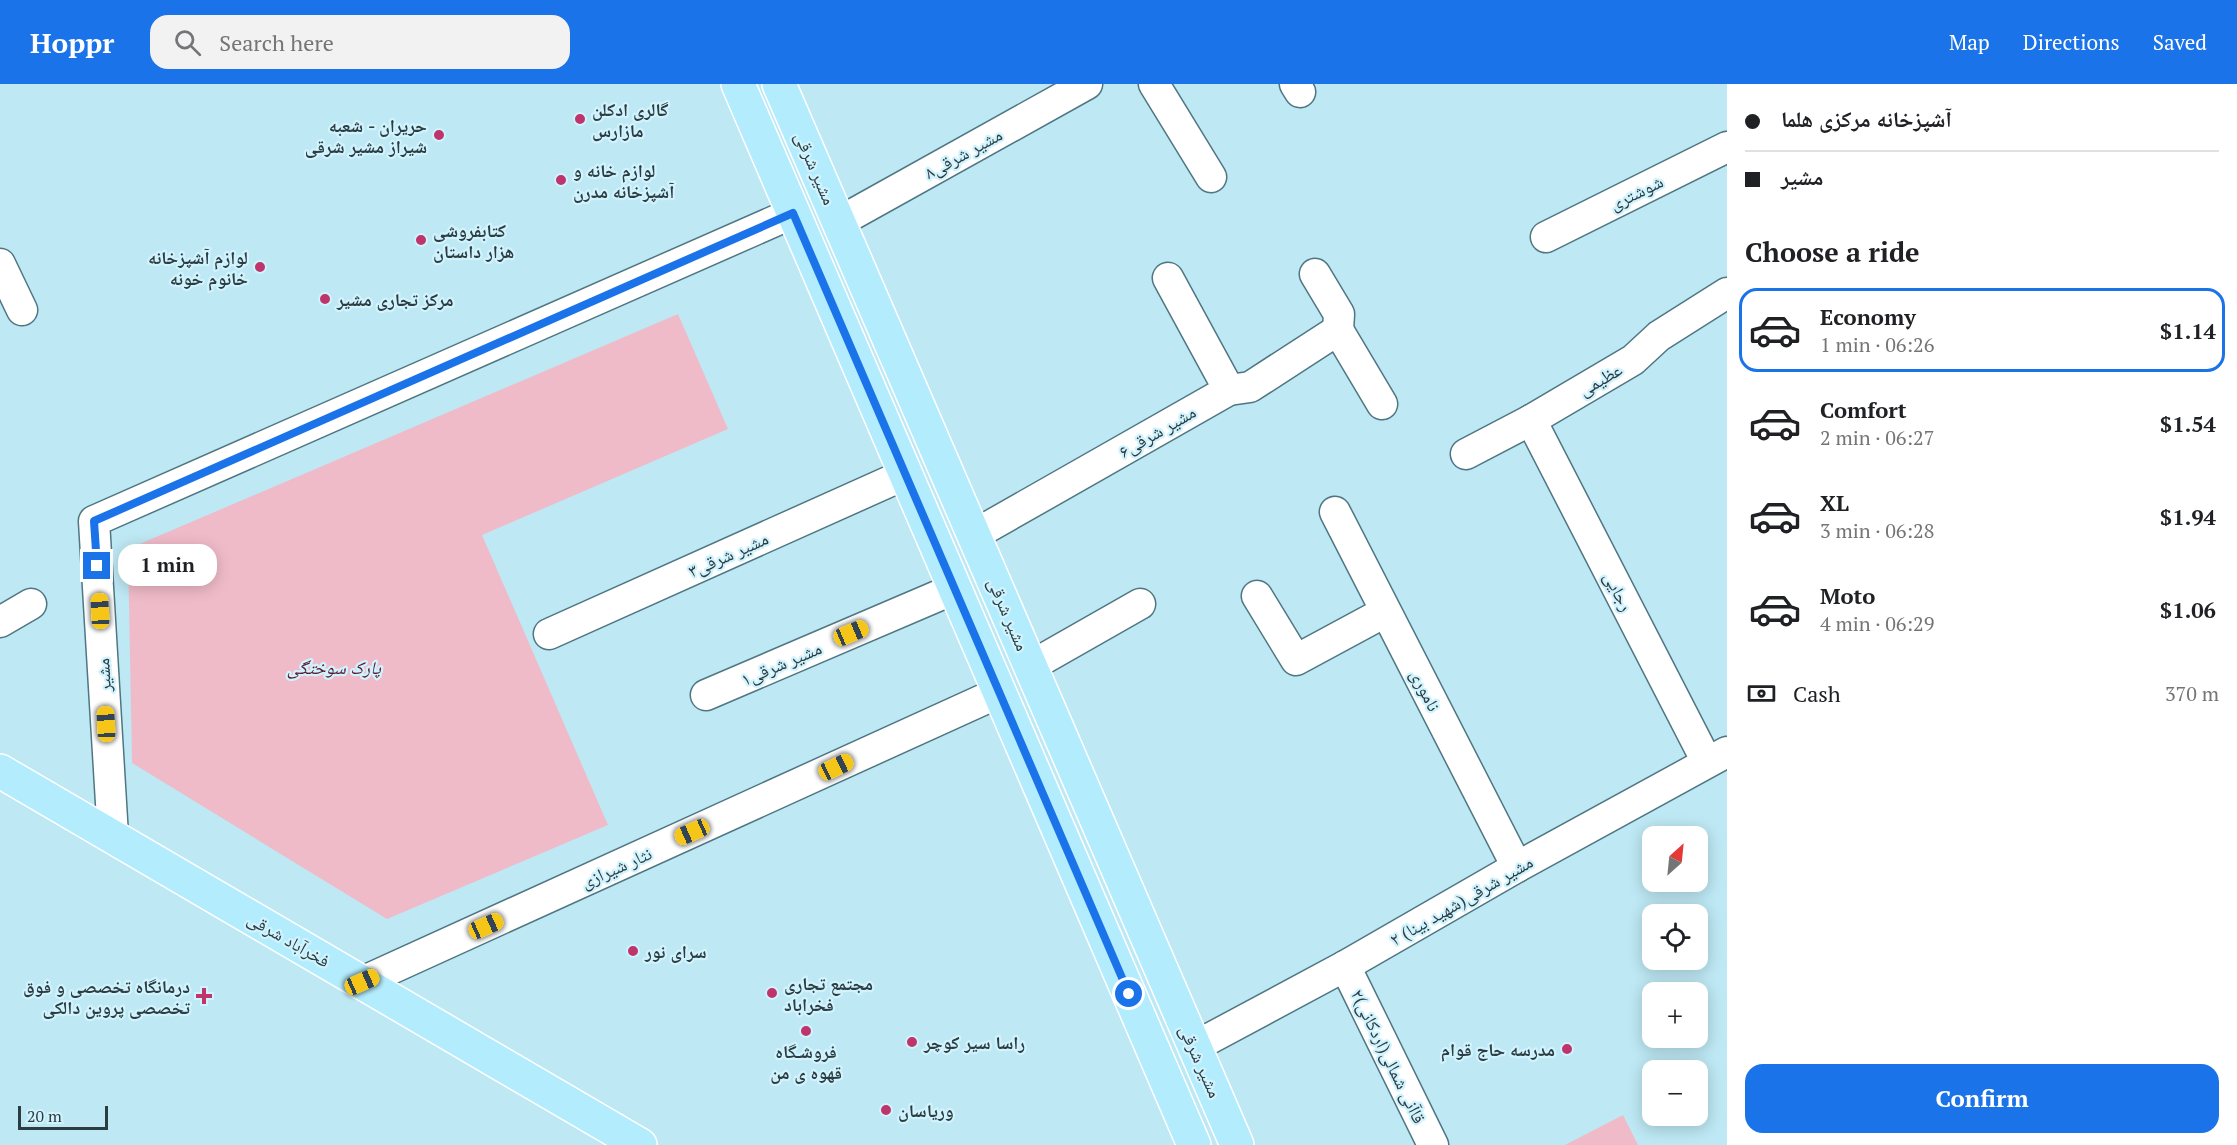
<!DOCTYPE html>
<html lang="en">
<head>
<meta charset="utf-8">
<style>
  body { margin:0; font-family:"PT Serif","Noto Naskh Arabic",serif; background:#f2f2f2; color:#202124; height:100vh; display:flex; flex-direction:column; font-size:22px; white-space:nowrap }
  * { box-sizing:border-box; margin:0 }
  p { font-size:20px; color:#757577 }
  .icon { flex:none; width:33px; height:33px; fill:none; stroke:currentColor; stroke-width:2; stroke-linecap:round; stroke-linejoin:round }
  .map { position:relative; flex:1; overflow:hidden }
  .drawer { display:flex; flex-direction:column; background:#fff; width:510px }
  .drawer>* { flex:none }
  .guide { display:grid; align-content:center; height:132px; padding:0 18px; background:#fff }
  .needle { width:39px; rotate:27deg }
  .tools { position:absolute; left:1642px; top:742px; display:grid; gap:12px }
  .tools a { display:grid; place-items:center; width:66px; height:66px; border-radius:12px; background:#fff; box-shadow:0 3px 15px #0003; font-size:30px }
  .scale { position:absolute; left:18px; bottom:15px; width:90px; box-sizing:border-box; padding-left:6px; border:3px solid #2c3d42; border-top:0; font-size:16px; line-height:21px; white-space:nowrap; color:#2c3d42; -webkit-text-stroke:4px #d1f3fe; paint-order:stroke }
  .end { position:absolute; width:27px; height:27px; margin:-14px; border:8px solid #1a73e8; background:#fff; box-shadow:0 0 0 3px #fff }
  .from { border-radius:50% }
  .bubble { position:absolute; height:42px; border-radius:18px; background:#fff; box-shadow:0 3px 15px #0003; font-size:20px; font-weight:700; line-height:42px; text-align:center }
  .car { position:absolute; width:18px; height:36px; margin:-18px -9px; border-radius:8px; box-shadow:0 0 4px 2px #0007; background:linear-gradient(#f5c518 24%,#345 0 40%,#f5c518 0 76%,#345 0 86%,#f5c518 0) }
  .guide b { display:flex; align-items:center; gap:21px; height:57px; font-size:22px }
  .guide b+b { border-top:2px solid #e0e0e0 }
  .guide i { width:15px; height:15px; background:#202124 }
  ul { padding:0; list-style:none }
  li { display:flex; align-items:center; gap:18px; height:84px; margin:0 12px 9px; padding:0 6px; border:3px solid transparent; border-radius:18px }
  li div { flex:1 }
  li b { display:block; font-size:22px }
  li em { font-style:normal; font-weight:700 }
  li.active { border-color:#1a73e8 }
  li>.icon { width:54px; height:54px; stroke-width:1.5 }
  h2 { padding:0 18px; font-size:27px; line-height:72px }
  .pay { display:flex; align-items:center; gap:15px; height:66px; padding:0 18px; font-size:22px }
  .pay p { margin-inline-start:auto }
  .cta { display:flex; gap:12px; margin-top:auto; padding:12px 18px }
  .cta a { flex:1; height:69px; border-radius:18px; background:#1a73e8; color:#fff; font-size:24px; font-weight:700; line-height:69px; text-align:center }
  header { display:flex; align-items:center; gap:36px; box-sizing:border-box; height:84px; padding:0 30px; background:#1a73e8; color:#fff }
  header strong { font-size:28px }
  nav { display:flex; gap:33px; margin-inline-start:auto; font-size:21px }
  .search { width:420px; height:54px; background:#f2f2f2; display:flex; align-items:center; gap:15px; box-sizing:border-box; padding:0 21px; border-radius:18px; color:#757577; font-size:22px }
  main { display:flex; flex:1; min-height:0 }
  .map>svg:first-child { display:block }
  .green { fill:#f0bbc9 }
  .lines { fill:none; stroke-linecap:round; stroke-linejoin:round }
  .minor-casing { stroke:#4f7682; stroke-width:33 }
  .major-casing { stroke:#fff; stroke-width:36 }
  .minor { stroke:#fff; stroke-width:30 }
  .major { stroke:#b2ecfd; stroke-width:33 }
  .route { stroke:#1a73e8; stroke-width:8 }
  .poi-dot { fill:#bf346b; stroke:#d1f3fe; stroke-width:2 }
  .labels { text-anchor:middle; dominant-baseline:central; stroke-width:4.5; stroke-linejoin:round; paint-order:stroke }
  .poi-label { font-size:18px; font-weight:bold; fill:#2c3d42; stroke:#d1f3fe; text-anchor:start }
  .street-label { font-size:18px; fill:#2c3d42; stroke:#d1f3fe }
  .park-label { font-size:18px; font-style:italic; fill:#581830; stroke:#d1f3fe }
</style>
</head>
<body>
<header>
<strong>Hoppr</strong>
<div class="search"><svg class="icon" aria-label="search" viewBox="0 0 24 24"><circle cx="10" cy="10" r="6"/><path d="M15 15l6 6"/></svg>Search here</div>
<nav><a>Map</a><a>Directions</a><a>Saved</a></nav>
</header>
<main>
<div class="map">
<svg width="1727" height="1061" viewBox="0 0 1727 1061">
  <rect width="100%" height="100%" fill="#bde8f4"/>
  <g class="green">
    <path d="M678,230l50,115 -246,106 126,290 -221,94 -255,-156 -4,-214z"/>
    <path d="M1623,1031l15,30h-73z"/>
  </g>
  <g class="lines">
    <defs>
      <g id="minor">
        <path d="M1154,0l57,93"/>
        <path d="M1295,0l5,8"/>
        <path d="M839,138l248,-138"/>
        <path d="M1546,153l181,-90"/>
        <path d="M0,180l22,46"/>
        <path d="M1315,190l24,40 -1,16"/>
        <path d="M1229,306l21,-3 88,-57 44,74"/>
        <path d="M1531,336l176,342"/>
        <path d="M1466,370l65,-34 102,-60 26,-24 68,-43"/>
        <path d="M1335,428l182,355"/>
        <path d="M974,451l255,-145 -61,-112"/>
        <path d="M1257,512l39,64 89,-48"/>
        <path d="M0,538l31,-18"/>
        <path d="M549,550l357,-160"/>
        <path d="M1031,582l109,-62"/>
        <path d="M706,611l248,-106"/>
        <path d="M113,752l-19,-315 699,-308"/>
        <path d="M1345,882l88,179"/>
        <path d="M362,898l638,-290"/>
        <path d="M1194,963l151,-81 172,-99 210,-115"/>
      </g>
      <g id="major">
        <path d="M738,0l456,1061"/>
        <path d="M779,0l458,1061"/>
        <path d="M0,687l640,374"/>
      </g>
    </defs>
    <use href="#minor" class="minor-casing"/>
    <use href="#major" class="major-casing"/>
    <use href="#minor" class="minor"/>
    <use href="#major" class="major"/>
  </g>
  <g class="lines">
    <path class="route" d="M97,482l-3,-45 699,-308 336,781"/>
  </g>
  <g class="poi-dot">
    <circle cx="580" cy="35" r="6"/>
    <circle cx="439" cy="51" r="6"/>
    <circle cx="561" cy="96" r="6"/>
    <circle cx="421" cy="156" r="6"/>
    <circle cx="260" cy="183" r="6"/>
    <circle cx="325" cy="215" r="6"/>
    <circle cx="633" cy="867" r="6"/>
    <circle cx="772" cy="909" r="6"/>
    <path d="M201 903h6v6h6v6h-6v6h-6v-6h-6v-6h6z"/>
    <circle cx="806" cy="947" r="6"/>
    <circle cx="912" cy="958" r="6"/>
    <circle cx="1567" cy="965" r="6"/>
    <circle cx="886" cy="1026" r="6"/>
  </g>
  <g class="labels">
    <g class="poi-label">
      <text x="592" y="25">گالری ادکلن<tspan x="592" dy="21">مازارس</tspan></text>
      <text x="427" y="41" text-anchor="end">حریران - شعبه<tspan x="427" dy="21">شیراز مشیر شرقی</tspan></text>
      <text x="573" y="86">لوازم خانه و<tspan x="573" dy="21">آشپزخانه مدرن</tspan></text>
      <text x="433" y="146">کتابفروشی<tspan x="433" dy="21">هزار داستان</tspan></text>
      <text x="248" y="173" text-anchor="end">لوازم آشپزخانه<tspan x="248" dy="21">خانوم خونه</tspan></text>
      <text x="337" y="215">مرکز تجاری مشیر</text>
      <text x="645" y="867">سرای نور</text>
      <text x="784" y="899">مجتمع تجاری<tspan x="784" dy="21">فخراباد</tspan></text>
      <text x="190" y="902" text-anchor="end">درمانگاه تخصصی و فوق<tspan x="190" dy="21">تخصصی پروین دالکی</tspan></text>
      <text x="924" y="958">راسا سیر کوچر</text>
      <text x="1555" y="965" text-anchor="end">مدرسه حاج قوام</text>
      <text x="806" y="967" text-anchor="middle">فروشـگاه<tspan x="806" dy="21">قهوه ی من</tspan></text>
      <text x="898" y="1026">وریاسان</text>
    </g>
    <g class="street-label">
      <text transform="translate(963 69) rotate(-29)">مشیر شرقی۸</text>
      <text transform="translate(816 84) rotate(67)">مشیر شرقی</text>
      <text transform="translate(1636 108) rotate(-26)">شوشتری</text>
      <text transform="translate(1600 295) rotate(-30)">عظیمی</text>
      <text transform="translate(1157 347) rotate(-30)">۶مشیر شرقی</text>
      <text transform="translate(728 470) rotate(-24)">۳مشیر شرقی</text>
      <text transform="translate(1619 507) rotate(63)">رجایی</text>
      <text transform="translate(1009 530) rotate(67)">مشیر شرقی</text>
      <text transform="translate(781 579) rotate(-23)">۱مشیر شرقی</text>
      <text transform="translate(103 591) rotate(-93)">مشیر</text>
      <text transform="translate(1426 606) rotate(63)">ناموری</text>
      <text transform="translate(616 783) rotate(-24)">نثار شیرازی</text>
      <text transform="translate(1461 816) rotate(-30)">۲ مشیر شرقی(شهید بینا)</text>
      <text transform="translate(289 855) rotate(30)">فخرآباد شرقی</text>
      <text transform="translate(1389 972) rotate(64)">۲قاآنی شمالی(اردکانی)</text>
      <text transform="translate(1201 977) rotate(66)">مشیر شرقی</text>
    </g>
    <g class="park-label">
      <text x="334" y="583">پارک سوختگی</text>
    </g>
  </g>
</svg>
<div class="tools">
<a><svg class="needle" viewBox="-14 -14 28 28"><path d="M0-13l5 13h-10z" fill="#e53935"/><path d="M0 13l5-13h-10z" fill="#757577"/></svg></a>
<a><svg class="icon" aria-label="locate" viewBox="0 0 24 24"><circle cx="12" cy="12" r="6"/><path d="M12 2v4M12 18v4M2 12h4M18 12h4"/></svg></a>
<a>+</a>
<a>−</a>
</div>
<div class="scale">20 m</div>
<i class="end from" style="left:1129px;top:910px"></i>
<i class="end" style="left:97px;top:482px"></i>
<div class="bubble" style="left:118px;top:460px;width:99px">1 min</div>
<i class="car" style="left:100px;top:527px;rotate:357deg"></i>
<i class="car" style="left:851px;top:549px;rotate:67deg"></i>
<i class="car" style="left:106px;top:640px;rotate:357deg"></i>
<i class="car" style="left:836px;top:683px;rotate:65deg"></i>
<i class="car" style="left:692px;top:748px;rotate:246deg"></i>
<i class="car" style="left:486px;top:842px;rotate:66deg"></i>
<i class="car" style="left:362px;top:898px;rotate:66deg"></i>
</div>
<section class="drawer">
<div class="guide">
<b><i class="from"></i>آشپزخانه مرکزی هلما</b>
<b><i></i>مشیر</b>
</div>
<h2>Choose a ride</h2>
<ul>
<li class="active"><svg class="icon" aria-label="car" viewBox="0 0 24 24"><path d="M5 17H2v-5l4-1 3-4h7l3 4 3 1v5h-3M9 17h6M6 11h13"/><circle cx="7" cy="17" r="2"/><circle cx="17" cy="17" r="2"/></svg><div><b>Economy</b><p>1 min · 06:26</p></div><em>$1.14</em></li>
<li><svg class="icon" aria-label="car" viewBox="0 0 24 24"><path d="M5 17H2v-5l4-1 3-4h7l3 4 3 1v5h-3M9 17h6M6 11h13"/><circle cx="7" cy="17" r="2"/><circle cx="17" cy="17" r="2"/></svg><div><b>Comfort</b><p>2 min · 06:27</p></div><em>$1.54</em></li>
<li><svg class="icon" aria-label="car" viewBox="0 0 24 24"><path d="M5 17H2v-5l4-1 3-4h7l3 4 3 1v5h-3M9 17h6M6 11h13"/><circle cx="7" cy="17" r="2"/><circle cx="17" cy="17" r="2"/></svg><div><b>XL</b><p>3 min · 06:28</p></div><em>$1.94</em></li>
<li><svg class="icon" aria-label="car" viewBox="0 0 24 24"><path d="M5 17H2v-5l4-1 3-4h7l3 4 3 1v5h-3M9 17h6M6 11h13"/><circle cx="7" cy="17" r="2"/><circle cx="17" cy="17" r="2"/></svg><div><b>Moto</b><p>4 min · 06:29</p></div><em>$1.06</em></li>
</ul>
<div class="pay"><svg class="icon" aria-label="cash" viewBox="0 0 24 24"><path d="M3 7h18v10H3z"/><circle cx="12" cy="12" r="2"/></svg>Cash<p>370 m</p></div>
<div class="cta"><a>Confirm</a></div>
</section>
</main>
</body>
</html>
